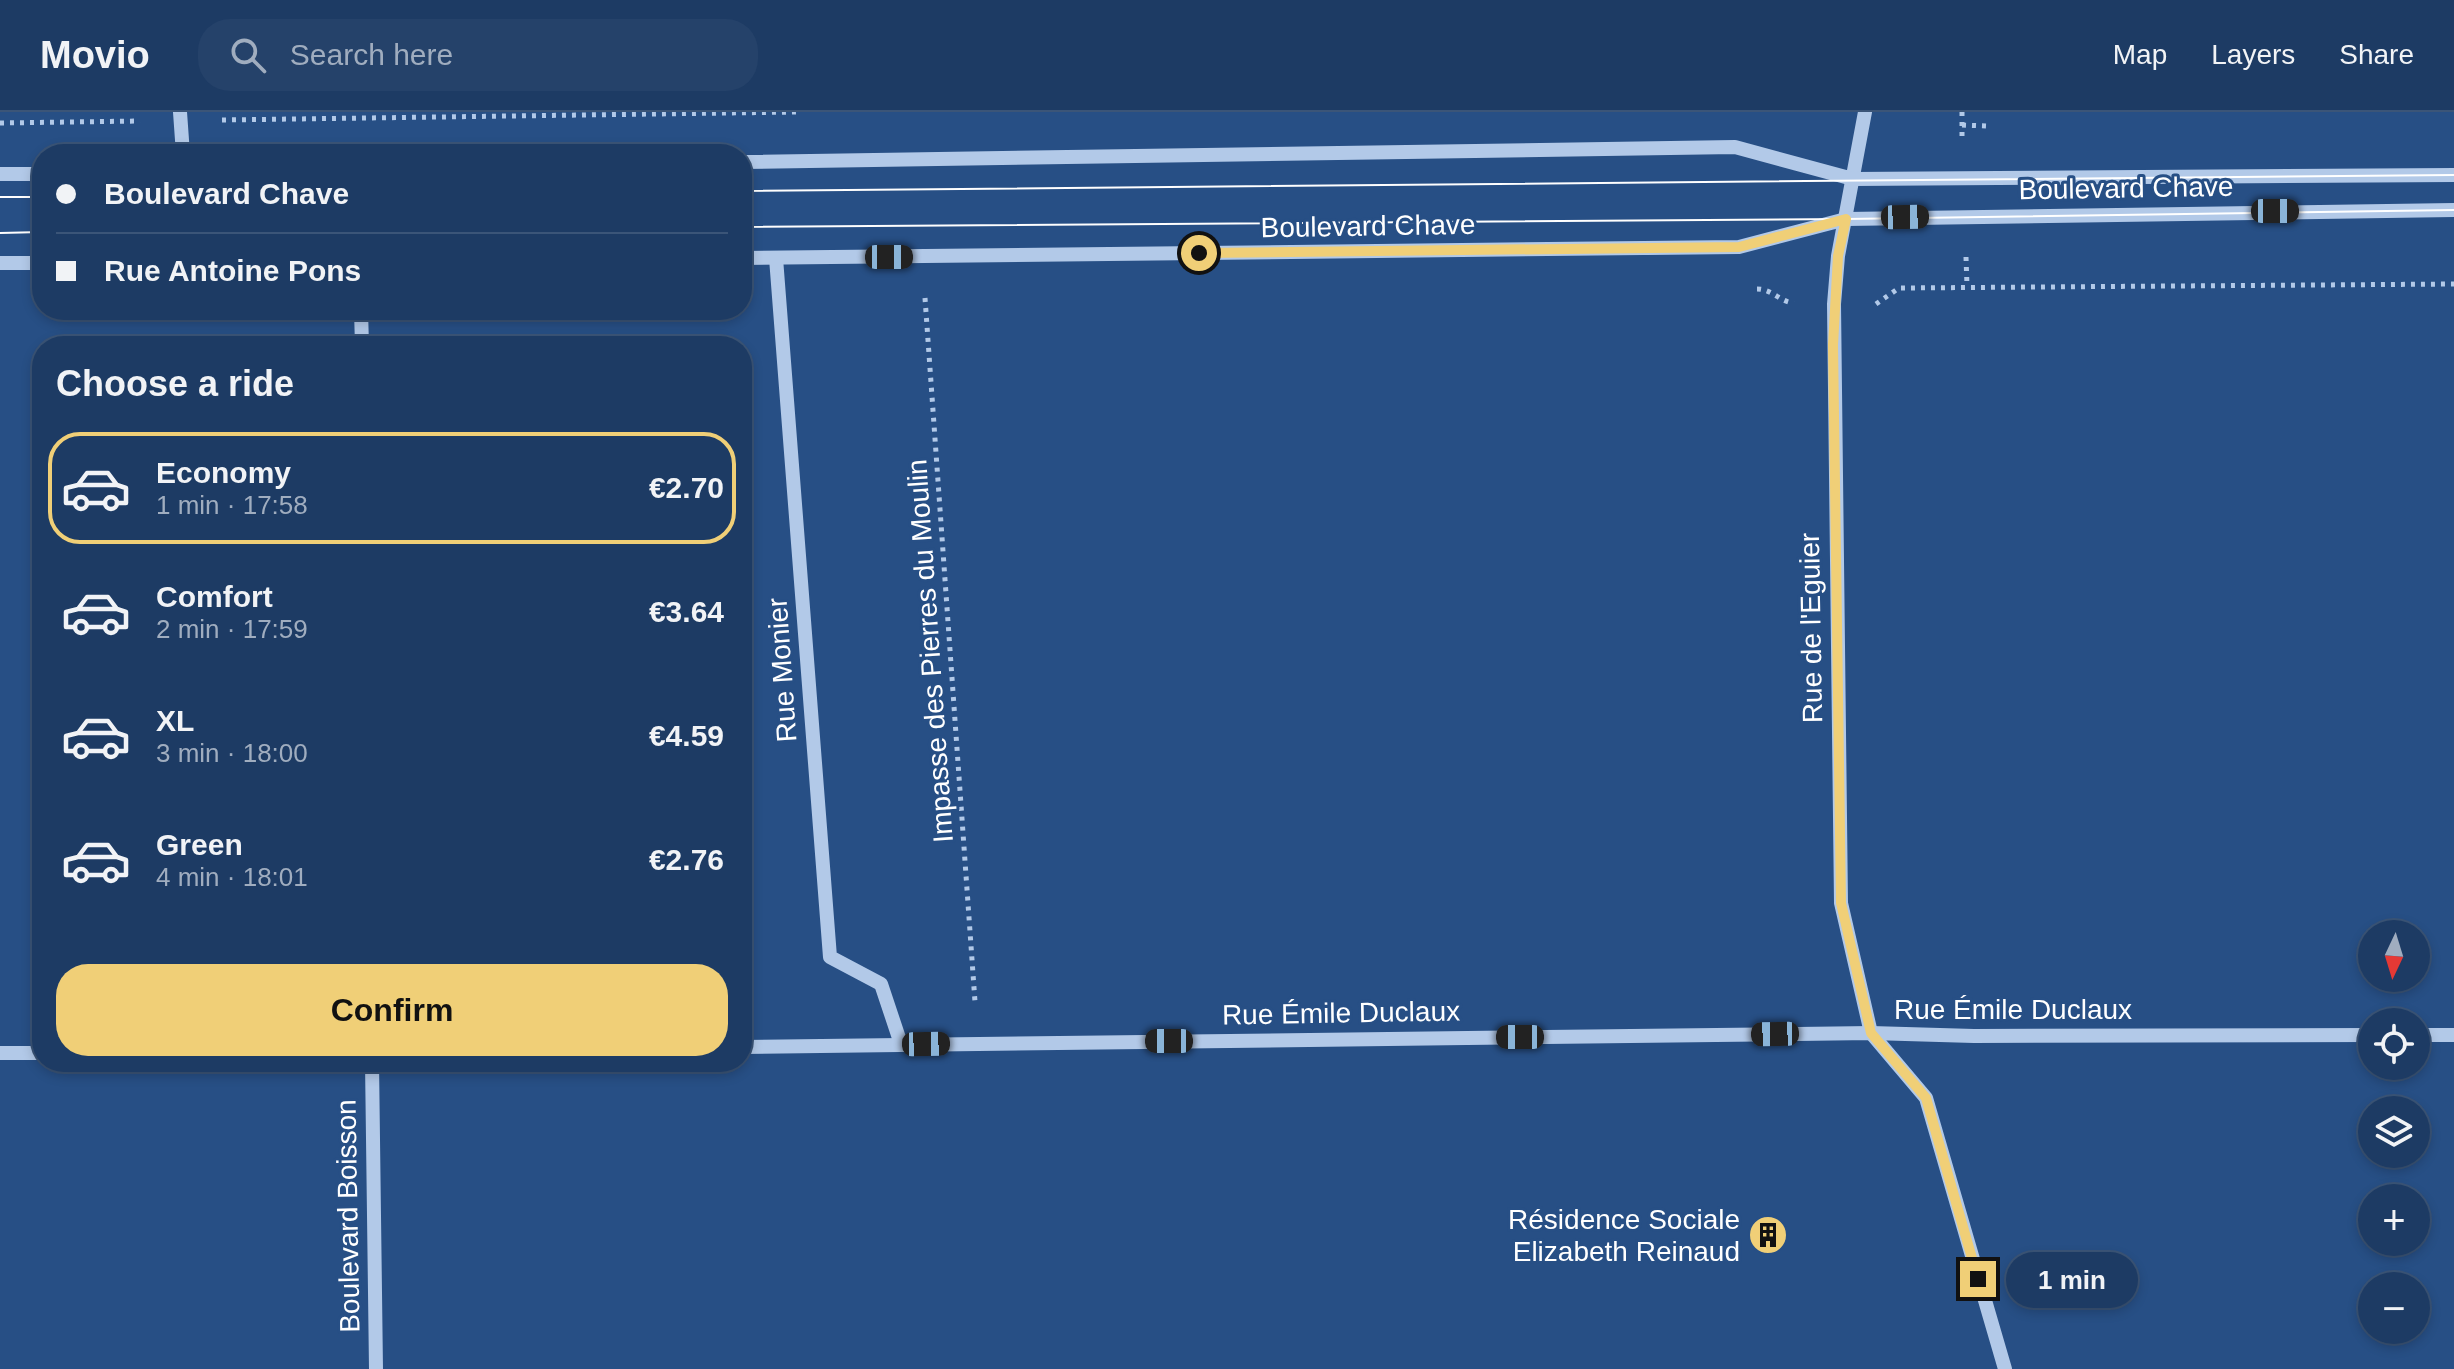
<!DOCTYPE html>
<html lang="en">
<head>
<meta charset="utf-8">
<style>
  body { margin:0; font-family:Helvetica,sans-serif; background:#25426a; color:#f1f3f6; height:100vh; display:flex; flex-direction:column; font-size:30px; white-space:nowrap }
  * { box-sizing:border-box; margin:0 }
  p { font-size:26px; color:#a0adbf }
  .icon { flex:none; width:44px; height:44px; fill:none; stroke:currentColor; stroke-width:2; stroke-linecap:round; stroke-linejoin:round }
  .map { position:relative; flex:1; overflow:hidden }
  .sheet { position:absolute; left:32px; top:224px; width:720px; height:736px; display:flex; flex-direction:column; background:#1d3b64; border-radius:32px; box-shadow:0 4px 12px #0003,0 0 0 2px #3b5578 }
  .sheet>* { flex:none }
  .hud { position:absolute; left:32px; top:32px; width:720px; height:176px; border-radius:32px; box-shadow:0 4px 12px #0003,0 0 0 2px #3b5578; display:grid; align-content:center; height:176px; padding:0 24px; background:#1d3b64 }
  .needle { width:52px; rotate:184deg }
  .buttons { position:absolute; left:2358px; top:808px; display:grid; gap:16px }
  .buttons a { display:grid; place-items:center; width:72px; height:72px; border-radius:50%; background:#1d3b64; box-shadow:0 4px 12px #0003,0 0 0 2px #3b5578; font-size:40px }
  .end { position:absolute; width:36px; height:36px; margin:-18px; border:10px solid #f0cf77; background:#111; box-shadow:0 0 0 4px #111 }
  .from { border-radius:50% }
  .bubble { position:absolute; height:56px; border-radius:28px; background:#1d3b64; box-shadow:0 4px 12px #0003,0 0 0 2px #3b5578; font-size:26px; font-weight:600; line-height:56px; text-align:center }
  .car { position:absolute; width:24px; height:48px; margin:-24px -12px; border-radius:10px; box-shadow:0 0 6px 2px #0007; background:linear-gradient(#222 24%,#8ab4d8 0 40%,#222 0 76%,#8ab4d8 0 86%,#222 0) }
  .hud b { display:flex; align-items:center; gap:28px; height:76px; font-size:30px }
  .hud b+b { border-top:2px solid #3b5578 }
  .hud i { width:20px; height:20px; background:#f1f3f6 }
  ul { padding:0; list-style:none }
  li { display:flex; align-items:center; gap:24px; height:112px; margin:0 16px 12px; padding:0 8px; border:4px solid transparent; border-radius:32px }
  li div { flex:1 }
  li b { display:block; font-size:30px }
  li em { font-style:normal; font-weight:600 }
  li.selected { border-color:#f0cf77 }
  li>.icon { width:72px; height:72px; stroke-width:1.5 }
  h2 { padding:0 24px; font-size:36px; line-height:96px }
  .action { display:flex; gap:16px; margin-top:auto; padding:16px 24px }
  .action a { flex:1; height:92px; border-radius:32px; background:#f0cf77; color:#111; font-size:32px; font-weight:600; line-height:92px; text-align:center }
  header { display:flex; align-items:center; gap:48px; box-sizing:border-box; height:112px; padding:0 40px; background:#1d3b64; border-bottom:2px solid #3b5578 }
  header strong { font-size:38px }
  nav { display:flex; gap:44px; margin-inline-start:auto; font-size:28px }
  .search { width:560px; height:72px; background:#25426a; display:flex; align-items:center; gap:20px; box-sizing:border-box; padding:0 28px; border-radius:32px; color:#a0adbf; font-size:30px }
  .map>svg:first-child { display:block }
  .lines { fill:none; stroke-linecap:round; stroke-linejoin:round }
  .path { stroke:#b2c9e8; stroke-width:5; stroke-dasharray:4 6; stroke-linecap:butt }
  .minor { stroke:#b2c9e8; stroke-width:14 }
  .tram { stroke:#fff; stroke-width:2 }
  .route { stroke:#f0cf77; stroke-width:10 }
  .labels { text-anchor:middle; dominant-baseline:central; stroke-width:6; stroke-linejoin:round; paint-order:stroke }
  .street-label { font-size:28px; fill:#fff; stroke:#274f85 }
  .poi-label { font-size:28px; fill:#fff; stroke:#274f85; text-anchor:end }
</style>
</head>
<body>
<header>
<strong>Movio</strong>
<div class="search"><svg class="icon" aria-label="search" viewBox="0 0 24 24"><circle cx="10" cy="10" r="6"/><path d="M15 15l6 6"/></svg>Search here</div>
<nav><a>Map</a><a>Layers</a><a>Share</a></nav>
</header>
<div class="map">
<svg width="2454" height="1257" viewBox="0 0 2454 1257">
  <rect width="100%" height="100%" fill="#274f85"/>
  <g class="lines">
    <g class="path">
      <path d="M1962,0v27"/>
      <path d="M222,8l575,-8"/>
      <path d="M0,11l140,-2"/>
      <path d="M1962,13l25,1"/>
      <path d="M1966,145l1,29"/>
      <path d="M1757,177c15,0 23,13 37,14"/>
      <path d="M925,186l50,704"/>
      <path d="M1876,192l23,-16 555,-4"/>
      <path d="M403,201l63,-3"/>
    </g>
    <g class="minor">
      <path d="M180,0l3,42"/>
      <path d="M1865,0l-27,144 -4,48 7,599 30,130 55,65 79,271"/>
      <path d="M742,50l993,-15 118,32 601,-4"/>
      <path d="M0,62h42"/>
      <path d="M742,146l997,-11 107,-28 608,-9"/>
      <path d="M776,146l54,699 51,27 20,60"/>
      <path d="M0,151h42"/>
      <path d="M361,198l1,36"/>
      <path d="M2416,923h38"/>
      <path d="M742,935l1129,-14 103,3 398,-1"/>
      <path d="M0,941h42"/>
      <path d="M372,950l4,307"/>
    </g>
    <g class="tram">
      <path d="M742,79l1712,-16"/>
      <path d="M0,85h42"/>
      <path d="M742,115l1104,-8 608,-9"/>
      <path d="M0,121l42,-1"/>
    </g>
  </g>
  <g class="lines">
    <path class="route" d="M1199,141l540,-6 107,-28 -8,37 -5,89 8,558 30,130 55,65 52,181"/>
  </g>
  <defs>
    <symbol id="building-disc" viewBox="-11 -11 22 22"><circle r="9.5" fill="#f0cf77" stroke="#274f85"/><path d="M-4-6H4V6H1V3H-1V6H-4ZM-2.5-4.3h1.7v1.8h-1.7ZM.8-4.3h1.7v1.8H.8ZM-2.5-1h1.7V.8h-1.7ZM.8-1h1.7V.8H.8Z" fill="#111"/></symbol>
  </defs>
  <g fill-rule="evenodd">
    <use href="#building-disc" x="1746" y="1101" width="44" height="44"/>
  </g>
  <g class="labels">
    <g class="street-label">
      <text transform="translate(2126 76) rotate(-1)">Boulevard Chave</text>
      <text transform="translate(1368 114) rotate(-1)">Boulevard Chave</text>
      <text transform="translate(1811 516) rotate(-91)">Rue de l'Eguier</text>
      <text transform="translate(930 539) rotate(-94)">Impasse des Pierres du Moulin</text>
      <text transform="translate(782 558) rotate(-94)">Rue Monier</text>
      <text x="2013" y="897">Rue Émile Duclaux</text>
      <text transform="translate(1341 901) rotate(-1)">Rue Émile Duclaux</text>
      <text transform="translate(348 1104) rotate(-91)">Boulevard Boisson</text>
    </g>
    <g class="poi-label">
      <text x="1740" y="1107">Résidence Sociale<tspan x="1740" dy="32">Elizabeth Reinaud</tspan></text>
    </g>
  </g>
</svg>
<div class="buttons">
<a><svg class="needle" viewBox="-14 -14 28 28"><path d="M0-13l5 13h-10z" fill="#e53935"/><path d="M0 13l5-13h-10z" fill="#a0adbf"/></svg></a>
<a><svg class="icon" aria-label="locate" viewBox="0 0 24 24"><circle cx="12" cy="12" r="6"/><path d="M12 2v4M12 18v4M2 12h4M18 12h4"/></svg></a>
<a><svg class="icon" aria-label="layers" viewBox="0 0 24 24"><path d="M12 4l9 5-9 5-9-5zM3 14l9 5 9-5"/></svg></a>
<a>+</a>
<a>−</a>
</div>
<i class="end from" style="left:1199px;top:141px"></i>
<i class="end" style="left:1978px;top:1167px"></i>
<div class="bubble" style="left:2006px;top:1140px;width:132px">1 min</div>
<i class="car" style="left:2275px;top:99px;rotate:90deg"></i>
<i class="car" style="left:1905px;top:105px;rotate:89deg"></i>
<i class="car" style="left:889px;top:145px;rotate:90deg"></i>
<i class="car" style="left:1775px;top:922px;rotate:269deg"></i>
<i class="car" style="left:1520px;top:925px;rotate:270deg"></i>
<i class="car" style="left:1169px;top:929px;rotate:270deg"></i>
<i class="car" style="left:926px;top:932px;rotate:89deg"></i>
<div class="hud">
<b><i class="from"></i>Boulevard Chave</b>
<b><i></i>Rue Antoine Pons</b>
</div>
<section class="sheet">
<h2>Choose a ride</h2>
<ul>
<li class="selected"><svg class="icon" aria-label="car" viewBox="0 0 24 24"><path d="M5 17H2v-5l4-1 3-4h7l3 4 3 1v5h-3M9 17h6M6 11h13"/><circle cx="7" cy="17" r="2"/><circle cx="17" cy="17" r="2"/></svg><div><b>Economy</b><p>1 min · 17:58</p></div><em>€2.70</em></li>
<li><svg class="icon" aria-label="car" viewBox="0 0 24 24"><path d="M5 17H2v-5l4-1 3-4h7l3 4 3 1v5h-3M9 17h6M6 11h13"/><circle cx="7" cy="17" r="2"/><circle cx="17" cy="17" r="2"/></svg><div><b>Comfort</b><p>2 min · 17:59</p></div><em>€3.64</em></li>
<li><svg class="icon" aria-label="car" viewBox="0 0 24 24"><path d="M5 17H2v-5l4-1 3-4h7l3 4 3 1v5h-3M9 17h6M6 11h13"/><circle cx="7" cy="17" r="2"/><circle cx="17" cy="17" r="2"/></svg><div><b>XL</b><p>3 min · 18:00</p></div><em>€4.59</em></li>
<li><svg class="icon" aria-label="car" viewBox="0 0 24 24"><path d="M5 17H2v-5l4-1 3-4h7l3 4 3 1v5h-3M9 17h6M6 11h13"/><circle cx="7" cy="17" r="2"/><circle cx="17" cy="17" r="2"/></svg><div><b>Green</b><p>4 min · 18:01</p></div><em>€2.76</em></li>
</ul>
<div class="action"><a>Confirm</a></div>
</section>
</div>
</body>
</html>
